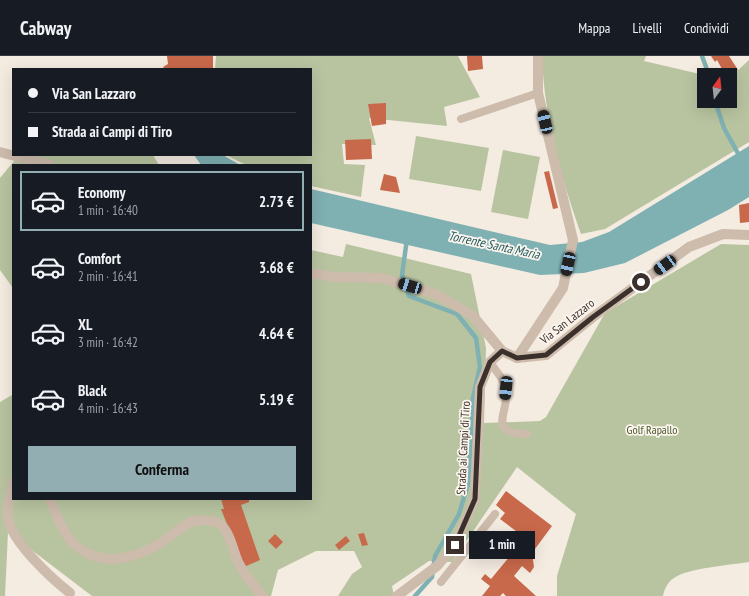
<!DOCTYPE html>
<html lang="it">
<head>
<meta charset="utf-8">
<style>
  body { margin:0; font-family:"PT Sans Narrow",sans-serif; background:#242831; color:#f1f3f6; height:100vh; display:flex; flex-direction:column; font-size:15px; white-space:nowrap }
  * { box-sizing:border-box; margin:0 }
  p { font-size:13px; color:#9ea1a6 }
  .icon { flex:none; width:22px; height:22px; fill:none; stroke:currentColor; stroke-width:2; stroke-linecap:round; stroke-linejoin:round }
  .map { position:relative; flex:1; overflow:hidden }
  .drawer { position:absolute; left:12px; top:108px; width:300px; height:336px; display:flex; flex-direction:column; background:#171b24; border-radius:0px; box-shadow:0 4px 16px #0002 }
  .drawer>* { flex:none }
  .banner { position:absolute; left:12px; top:12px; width:300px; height:88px; border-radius:0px; box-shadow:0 4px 16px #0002; display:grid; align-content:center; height:88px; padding:0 16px; background:#171b24 }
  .needle { width:26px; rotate:15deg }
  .buttons { position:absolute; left:697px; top:12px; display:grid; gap:8px }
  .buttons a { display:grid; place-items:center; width:40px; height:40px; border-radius:0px; background:#171b24; box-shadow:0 4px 16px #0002; font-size:20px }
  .end { position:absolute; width:18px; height:18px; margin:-9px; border:5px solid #3b302b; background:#fff; box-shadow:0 0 0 2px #fff }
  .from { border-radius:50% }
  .bubble { position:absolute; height:28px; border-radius:0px; background:#171b24; box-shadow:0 4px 16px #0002; font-size:13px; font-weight:700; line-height:28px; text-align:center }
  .car { position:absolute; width:12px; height:24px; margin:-12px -6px; border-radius:5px; box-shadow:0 0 3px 1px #0007; background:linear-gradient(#222 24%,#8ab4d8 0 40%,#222 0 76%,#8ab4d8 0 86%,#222 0) }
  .banner b { display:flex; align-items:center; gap:14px; height:38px; font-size:15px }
  .banner b+b { border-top:1px solid #363941 }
  .banner i { width:10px; height:10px; background:#f1f3f6 }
  ul { padding:7px 0 0; list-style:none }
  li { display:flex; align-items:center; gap:12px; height:60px; margin:0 8px 6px; padding:0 8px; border:2px solid transparent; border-radius:0px }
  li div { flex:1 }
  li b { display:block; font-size:15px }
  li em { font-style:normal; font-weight:700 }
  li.on { border-color:#92aeb2 }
  li>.icon { width:36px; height:36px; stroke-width:1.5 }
  .cta { display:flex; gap:8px; margin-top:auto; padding:8px 16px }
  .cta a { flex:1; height:46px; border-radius:0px; background:#92aeb2; color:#111; font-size:16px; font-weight:700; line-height:46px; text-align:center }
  header { display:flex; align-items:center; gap:24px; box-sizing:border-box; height:56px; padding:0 20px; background:#171b24; border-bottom:1px solid #363941 }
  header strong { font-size:19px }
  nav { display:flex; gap:22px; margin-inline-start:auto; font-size:14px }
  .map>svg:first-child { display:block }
  .green { fill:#b8c4a0 }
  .water { fill:#7fb0b2 }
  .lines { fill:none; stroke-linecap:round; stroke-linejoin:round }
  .stream { stroke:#7fb0b2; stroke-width:4.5 }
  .building { fill:#c8694b }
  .lane { stroke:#cdbbac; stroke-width:8 }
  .street { stroke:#cdbbac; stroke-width:10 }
  .route { stroke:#3b302b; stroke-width:5 }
  .labels { text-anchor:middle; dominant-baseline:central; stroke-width:3.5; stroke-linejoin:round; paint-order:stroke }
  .street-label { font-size:12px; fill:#3b302b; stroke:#fbf5ee }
  .park-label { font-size:12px; fill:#4a5a2e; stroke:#fbf5ee }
  .water-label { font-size:13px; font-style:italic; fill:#1f5a5e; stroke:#fbf5ee }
</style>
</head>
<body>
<header>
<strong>Cabway</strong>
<nav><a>Mappa</a><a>Livelli</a><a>Condividi</a></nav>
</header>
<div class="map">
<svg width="749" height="540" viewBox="0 0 749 540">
  <rect width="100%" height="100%" fill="#f4ebe1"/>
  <g class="green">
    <path d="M216,0h242l22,41 -36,10 3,19 -78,-8 7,27 -34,-1 2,20 21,1 -4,32 -50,-11v-21h-65l-20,-10h85v-86h-96z"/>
    <path d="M542,0h104l-2,5 60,14v26h26v-23l19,-18v82l-144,87 -24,5c-20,-57 -37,-117 -39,-178z"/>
    <path d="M416,80l73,12 -8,43 -72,-12z"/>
    <path d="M503,94l37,7 -12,62 -37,-7z"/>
    <path d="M19,99h134l6,10h-146v123l-13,-18v-92z"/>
    <path d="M346,188l125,30 15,74 -2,75 56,-2 6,-4 59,-104 116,-69 28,1v317c-18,3 -61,6 -75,16 -6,3 -10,12 -11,18h-106v-20l19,-62 -59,-47 -65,95 -23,-1 -37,25 2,10h-56l14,-22 10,-7 -8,-16h-38l-38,19 -7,26h-179l-84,-64 -3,64h-5v-194l12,-7 1,104h298v-249l32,7z"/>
  </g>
  <g class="water">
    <path d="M749,90v51l-21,13 -103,53 -41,10 -44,2 -229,-52v-34l239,56 32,-3 27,-10z"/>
    <path d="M194,99h29l17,10h-39z"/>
  </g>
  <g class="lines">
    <g class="stream">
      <path d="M702,0l7,19"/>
      <path d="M715,45l9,27 16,29"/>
      <path d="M407,183l-5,36 7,21 48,18 19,24 4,29 -7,31 -5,86 -9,30 -24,42 -3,21 -17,19"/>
    </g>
  </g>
  <g class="building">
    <path d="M167,0h46v13h-48l-2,-2 5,-3z"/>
    <path d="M467,0h15l1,13 -15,2z"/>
    <path d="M711,0h18l9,14 -8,6 -12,-1 -1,-2 5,-4 -5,-9 -2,2z"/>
    <path d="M386,47v21l-14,2 -4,-22z"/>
    <path d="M371,83l1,20 -26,1 -1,-20z"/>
    <path d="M549,115l9,37 -5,1 -9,-37z"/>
    <path d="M384,118l12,3 4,16 -20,-3z"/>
    <path d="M749,147v19l-9,1 -1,-18z"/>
    <path d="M506,435l46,35 -20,27 2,14 -4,6 -8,-7 -8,10 22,20h-30l-3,-3 -3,3h-18l8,-10 -9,-7 4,-5 6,5 34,-41 -25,-19 5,-6 -9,-8z"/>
    <path d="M221,443h28v3l-8,3 19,55 -16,7 -23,-58h3z"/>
    <path d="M364,477l4,12 -6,1 -4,-12z"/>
    <path d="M275,478l8,8 -7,7 -8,-8z"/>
    <path d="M346,480l4,5 -11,9 -4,-5z"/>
  </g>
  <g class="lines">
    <g class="lane">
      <path d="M461,63l77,-26"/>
      <path d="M490,306c4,7 15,18 16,26 4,25 -21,45 21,46"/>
      <path d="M441,526l54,-68"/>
    </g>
    <g class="street">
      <path d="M0,96l50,13"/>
      <path d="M311,217l23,4 48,1 56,17 35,21 29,35 15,7 29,-3 47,-38 96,-70 34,-13 26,1"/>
      <path d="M517,302l46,-70 10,-48 -35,-147v-37"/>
      <path d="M13,426c-2,11 -7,26 -5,37 5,24 43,59 62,74"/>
      <path d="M50,443c4,11 14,35 22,43 26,25 58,19 87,2 10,-6 19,-15 30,-21 8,-4 24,-4 32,2 10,9 12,27 18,39 6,11 15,21 23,32"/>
      <path d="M397,540l40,-30 18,-21 20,-46 5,-112 10,-25 12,-11"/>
    </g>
  </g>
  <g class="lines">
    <path class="route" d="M455,489l20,-46 5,-112 10,-25 12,-11 15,7 29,-3 47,-38 48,-35"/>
  </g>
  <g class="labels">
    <g class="street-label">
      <text transform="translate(567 265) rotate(-38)">Via San Lazzaro</text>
      <text transform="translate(463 392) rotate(-87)">Strada ai Campi di Tiro</text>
    </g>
    <g class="park-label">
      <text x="652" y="373">Golf Rapallo</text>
    </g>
    <g class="water-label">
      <text transform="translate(494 189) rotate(12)">Torrente Santa Maria</text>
    </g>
  </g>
</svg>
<div class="buttons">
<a><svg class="needle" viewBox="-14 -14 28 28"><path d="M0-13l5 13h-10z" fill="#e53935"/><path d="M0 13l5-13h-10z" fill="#9ea1a6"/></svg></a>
</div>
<i class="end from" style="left:641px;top:226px"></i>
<i class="end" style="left:455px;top:489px"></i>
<div class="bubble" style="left:469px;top:475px;width:66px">1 min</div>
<i class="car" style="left:545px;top:66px;rotate:347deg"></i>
<i class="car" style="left:568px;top:208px;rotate:192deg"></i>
<i class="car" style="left:665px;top:209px;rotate:234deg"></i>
<i class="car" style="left:410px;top:230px;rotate:287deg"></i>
<i class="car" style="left:506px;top:332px;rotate:186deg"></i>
<div class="banner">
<b><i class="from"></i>Via San Lazzaro</b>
<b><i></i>Strada ai Campi di Tiro</b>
</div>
<section class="drawer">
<ul>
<li class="on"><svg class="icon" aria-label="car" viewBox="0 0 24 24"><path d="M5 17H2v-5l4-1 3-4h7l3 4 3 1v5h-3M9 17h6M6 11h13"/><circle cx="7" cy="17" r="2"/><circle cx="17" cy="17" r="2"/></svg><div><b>Economy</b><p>1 min · 16:40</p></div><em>2.73 €</em></li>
<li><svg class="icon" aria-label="car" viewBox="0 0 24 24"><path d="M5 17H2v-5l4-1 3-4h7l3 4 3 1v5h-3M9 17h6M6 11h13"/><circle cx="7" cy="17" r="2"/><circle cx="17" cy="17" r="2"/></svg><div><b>Comfort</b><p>2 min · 16:41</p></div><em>3.68 €</em></li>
<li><svg class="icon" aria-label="car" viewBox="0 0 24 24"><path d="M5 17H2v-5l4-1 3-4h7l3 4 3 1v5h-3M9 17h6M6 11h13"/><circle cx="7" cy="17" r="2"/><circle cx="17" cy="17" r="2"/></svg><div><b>XL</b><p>3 min · 16:42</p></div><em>4.64 €</em></li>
<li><svg class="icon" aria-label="car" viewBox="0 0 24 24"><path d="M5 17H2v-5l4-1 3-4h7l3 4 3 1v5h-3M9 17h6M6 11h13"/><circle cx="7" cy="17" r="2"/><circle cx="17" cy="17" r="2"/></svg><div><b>Black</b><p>4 min · 16:43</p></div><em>5.19 €</em></li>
</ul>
<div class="cta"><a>Conferma</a></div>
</section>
</div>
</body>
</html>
